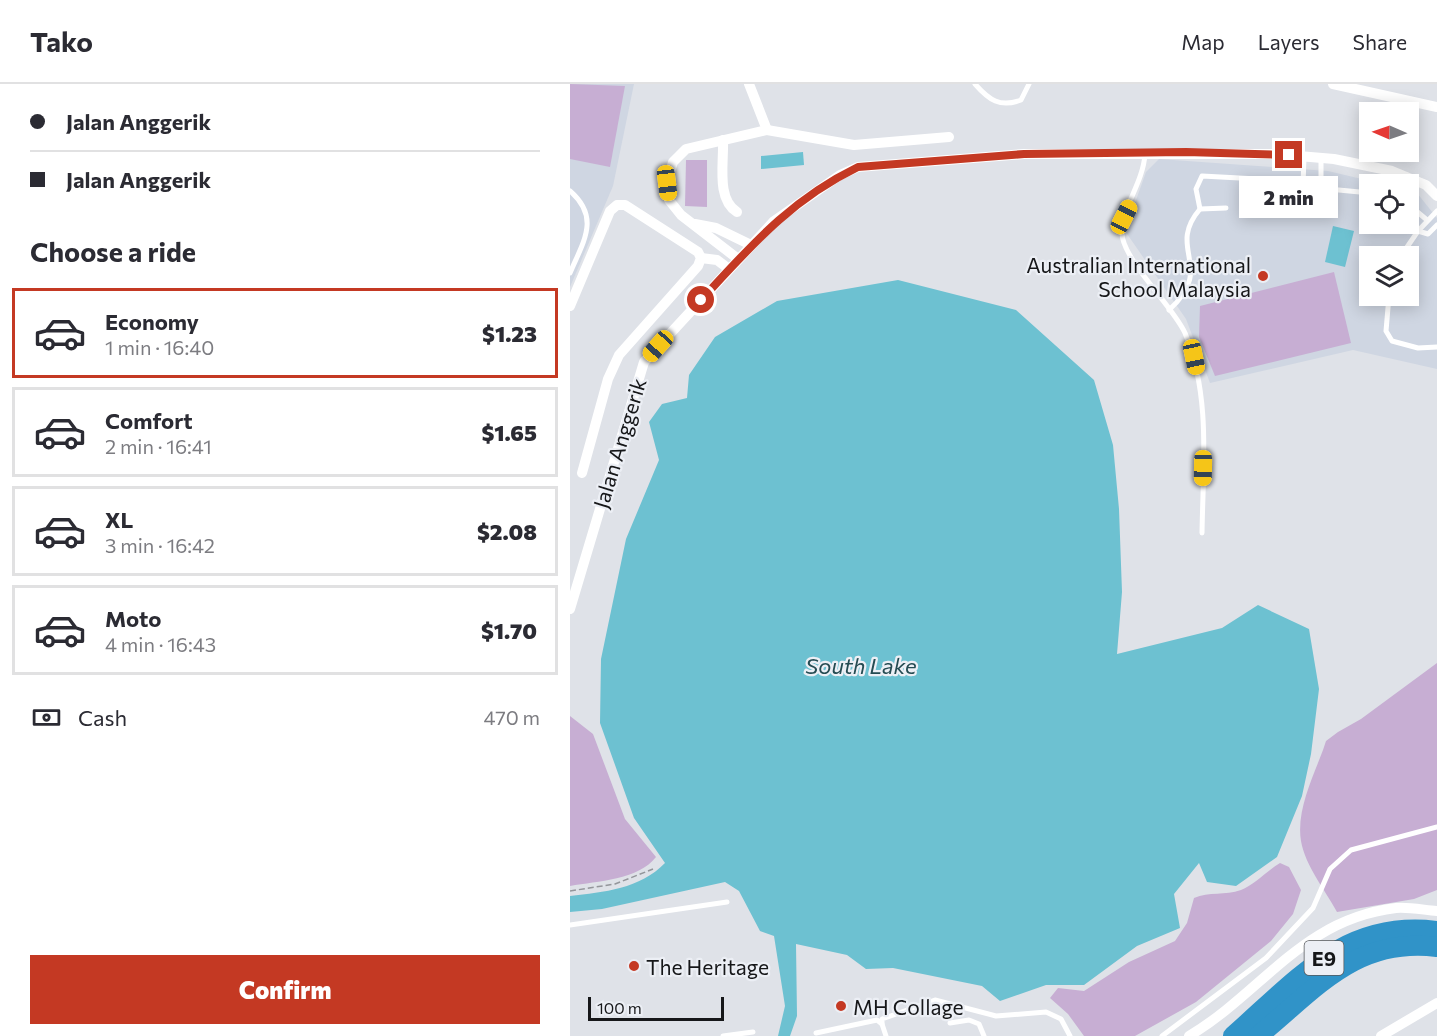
<!DOCTYPE html>
<html lang="en">
<head>
<meta charset="utf-8">
<style>
  body { margin:0; font-family:Commissioner,sans-serif; background:#f7f7f7; color:#2b2b33; height:100vh; display:flex; flex-direction:column; font-size:22px; white-space:nowrap }
  * { box-sizing:border-box; margin:0 }
  p { font-size:20px; color:#7c7c81 }
  .icon { flex:none; width:33px; height:33px; fill:none; stroke:currentColor; stroke-width:2; stroke-linecap:round; stroke-linejoin:round }
  .map { position:relative; flex:1; overflow:hidden }
  .details { display:flex; flex-direction:column; background:#fff; width:570px }
  .details>* { flex:none }
  .hud { display:grid; align-content:center; height:132px; padding:0 30px; background:#fff }
  .needle { width:39px; rotate:272deg }
  .controls { position:absolute; left:789px; top:18px; display:grid; gap:12px }
  .controls a { display:grid; place-items:center; width:60px; height:60px; border-radius:0px; background:#fff; box-shadow:0 3px 15px #0003; font-size:30px }
  .scale { position:absolute; left:18px; bottom:15px; width:136px; box-sizing:border-box; padding-left:6px; border:3px solid #161719; border-top:0; font-size:16px; line-height:21px; white-space:nowrap; color:#161719; -webkit-text-stroke:4px #eceff5; paint-order:stroke }
  .end { position:absolute; width:27px; height:27px; margin:-14px; border:8px solid #c43923; background:#fff; box-shadow:0 0 0 3px #fff }
  .from { border-radius:50% }
  .bubble { position:absolute; height:42px; border-radius:0px; background:#fff; box-shadow:0 3px 15px #0003; font-size:20px; font-weight:800; line-height:42px; text-align:center }
  .car { position:absolute; width:18px; height:36px; margin:-18px -9px; border-radius:8px; box-shadow:0 0 4px 2px #0007; background:linear-gradient(#f5c518 24%,#345 0 40%,#f5c518 0 76%,#345 0 86%,#f5c518 0) }
  .hud b { display:flex; align-items:center; gap:21px; height:57px; font-size:22px }
  .hud b+b { border-top:2px solid #e1e1e2 }
  .hud i { width:15px; height:15px; background:#2b2b33 }
  ul { padding:0; list-style:none }
  li { display:flex; align-items:center; gap:18px; height:90px; margin:0 12px 9px; padding:0 18px; border:3px solid #e1e1e2; border-radius:0px }
  li div { flex:1 }
  li b { display:block; font-size:22px }
  li em { font-style:normal; font-weight:800 }
  li.on { border-color:#c43923 }
  li>.icon { width:54px; height:54px; stroke-width:1.5 }
  h2 { padding:0 30px; font-size:27px; line-height:72px }
  .pay { display:flex; align-items:center; gap:15px; height:66px; padding:0 30px; font-size:22px }
  .pay p { margin-inline-start:auto }
  .action { display:flex; gap:12px; margin-top:auto; padding:12px 30px }
  .action a { flex:1; height:69px; border-radius:0px; background:#c43923; color:#fff; font-size:24px; font-weight:800; line-height:69px; text-align:center }
  header { display:flex; align-items:center; gap:36px; box-sizing:border-box; height:84px; padding:0 30px; background:#fff; border-bottom:2px solid #e1e1e2 }
  header strong { font-size:28px }
  nav { display:flex; gap:33px; margin-inline-start:auto; font-size:21px }
  main { display:flex; flex:1; min-height:0 }
  .map>svg:first-child { display:block }
  .built { fill:#cfd6e2; fill-rule:evenodd }
  .green { fill:#c7aed3 }
  .water { fill:#6dc1d1 }
  .lines { fill:none; stroke-linecap:round; stroke-linejoin:round }
  .path { stroke:#94969b; stroke-width:1.5; stroke-dasharray:6 3; stroke-linecap:butt }
  .service { stroke:#fff; stroke-width:5 }
  .minor { stroke:#fff; stroke-width:10 }
  .motorway { stroke:#3093c8; stroke-width:20 }
  .route { stroke:#c43923; stroke-width:8 }
  .poi-dot { fill:#c43923; stroke:#eceff5; stroke-width:2 }
  .labels { text-anchor:middle; dominant-baseline:central; stroke-width:4.5; stroke-linejoin:round; paint-order:stroke }
  .shield { fill:#eceff5; stroke:#56585b; stroke-width:1.5 }
  .shield-label { font-size:20px; font-weight:bold; fill:#161719 }
  .poi-label { font-size:21px; fill:#161719; stroke:#eceff5; text-anchor:start }
  .street-label { font-size:21px; fill:#161719; stroke:#eceff5 }
  .water-label { font-size:22px; font-style:italic; fill:#244b52; stroke:#eceff5 }
</style>
</head>
<body>
<header>
<strong>Tako</strong>
<nav><a>Map</a><a>Layers</a><a>Share</a></nav>
</header>
<main>
<section class="details">
<div class="hud">
<b><i class="from"></i>Jalan Anggerik</b>
<b><i></i>Jalan Anggerik</b>
</div>
<h2>Choose a ride</h2>
<ul>
<li class="on"><svg class="icon" aria-label="car" viewBox="0 0 24 24"><path d="M5 17H2v-5l4-1 3-4h7l3 4 3 1v5h-3M9 17h6M6 11h13"/><circle cx="7" cy="17" r="2"/><circle cx="17" cy="17" r="2"/></svg><div><b>Economy</b><p>1 min · 16:40</p></div><em>$1.23</em></li>
<li><svg class="icon" aria-label="car" viewBox="0 0 24 24"><path d="M5 17H2v-5l4-1 3-4h7l3 4 3 1v5h-3M9 17h6M6 11h13"/><circle cx="7" cy="17" r="2"/><circle cx="17" cy="17" r="2"/></svg><div><b>Comfort</b><p>2 min · 16:41</p></div><em>$1.65</em></li>
<li><svg class="icon" aria-label="car" viewBox="0 0 24 24"><path d="M5 17H2v-5l4-1 3-4h7l3 4 3 1v5h-3M9 17h6M6 11h13"/><circle cx="7" cy="17" r="2"/><circle cx="17" cy="17" r="2"/></svg><div><b>XL</b><p>3 min · 16:42</p></div><em>$2.08</em></li>
<li><svg class="icon" aria-label="car" viewBox="0 0 24 24"><path d="M5 17H2v-5l4-1 3-4h7l3 4 3 1v5h-3M9 17h6M6 11h13"/><circle cx="7" cy="17" r="2"/><circle cx="17" cy="17" r="2"/></svg><div><b>Moto</b><p>4 min · 16:43</p></div><em>$1.70</em></li>
</ul>
<div class="pay"><svg class="icon" aria-label="cash" viewBox="0 0 24 24"><path d="M3 7h18v10H3z"/><circle cx="12" cy="12" r="2"/></svg>Cash<p>470 m</p></div>
<div class="action"><a>Confirm</a></div>
</section>
<div class="map">
<svg width="867" height="952" viewBox="0 0 867 952">
  <rect width="100%" height="100%" fill="#dfe2e8"/>
  <g class="built">
    <path d="M0,0h64l-21,102 -43,101z"/>
    <path d="M589,75l169,12 55,13h-13v40h38l1,-33 8,2 20,25v151l-84,-19 -143,33 -24,-64 -61,-88 21,-59zM800,172h38v40h-38z"/>
  </g>
  <g class="green">
    <path d="M0,0l55,2 -15,81 -40,-8z"/>
    <path d="M116,76h21v47l-22,-1z"/>
    <path d="M764,188l17,71 -136,33 -16,-39 1,-31z"/>
    <path d="M867,579v227l-23,9 -77,13c-12,-22 -32,-47 -36,-71 -5,-30 12,-64 22,-91l3,-9 12,-9 23,-13z"/>
    <path d="M0,632l23,18 32,85 31,38c-18,23 -58,24 -86,29z"/>
    <path d="M710,779l9,4 12,23 -8,24 -22,27 -75,61 -61,34h-51l-16,-22 -18,-16 8,-10 26,3 45,-29 46,-21 12,-18 7,-25c15,-7 31,-2 47,-8 13,-5 26,-19 39,-27z"/>
  </g>
  <g class="water">
    <path d="M233,68l1,13 -43,4v-13z"/>
    <path d="M763,142l21,5 -9,36 -20,-5z"/>
    <path d="M328,196l118,30 78,70 19,65 6,64 3,83 -5,62 105,-26 36,-23 51,24 10,60 -8,65 -9,42 -25,61 -41,29 -29,-4 -8,-19 -25,31 6,34 -43,18 -53,39h-38l-46,16 -18,-15 -89,-18 -27,1 -19,-14 -51,-11 1,72 -7,20h-12l7,-30 -11,-70 -14,-5 -21,-40 -14,-9 -123,27 -32,3v-16c34,-4 70,-7 95,-33l-31,-45 -34,-95 1,-64 25,-120 33,-79 -10,-38 13,-18 25,-6 2,-23 26,-38 62,-36z"/>
  </g>
  <g class="lines">
    <path class="path" d="M0,807l45,-7 38,-15"/>
    <g class="service">
      <path d="M405,0c14,16 25,24 46,16l8,-16"/>
      <path d="M575,70c-2,30 -24,54 -23,79 0,26 51,73 63,100 26,63 18,133 17,200"/>
      <path d="M819,100l3,-12"/>
      <path d="M733,102l1,-29"/>
      <path d="M751,103v-28"/>
      <path d="M0,107c31,27 13,51 0,82"/>
      <path d="M681,119l29,-6 17,-11"/>
      <path d="M838,120l19,16"/>
      <path d="M656,124l-26,1 -4,-20 6,-13 77,4 18,6 73,7"/>
      <path d="M848,147l10,3 9,-9"/>
      <path d="M831,172l17,-25 19,-20"/>
      <path d="M819,212l-3,35 6,10 26,7 19,-1"/>
      <path d="M599,226c48,-44 -4,-60 31,-101"/>
      <path d="M0,841l157,-23"/>
      <path d="M380,939l19,-3 10,4 5,12"/>
      <path d="M312,940v-5l53,-19 61,16 50,-4 15,7 9,17"/>
      <path d="M246,949l61,-13 5,4 4,12"/>
      <path d="M153,952l30,-4"/>
      <path d="M592,952l104,-78 47,-50 17,-39 21,-19 86,-23"/>
    </g>
    <g class="minor">
      <path d="M763,0l104,23"/>
      <path d="M197,46l87,15 95,-8"/>
      <path d="M153,56c1,23 -7,59 14,72"/>
      <path d="M125,140l21,4 35,17"/>
      <path d="M131,174l16,2 12,9"/>
      <path d="M168,175l-57,-44 -12,-15 -2,-17 6,-21 13,-13 81,-19 -18,-46"/>
      <path d="M0,222l40,-95 7,-6h8l73,47 3,6 -3,8 -79,89 -11,24 -26,94"/>
      <path d="M0,525l74,-247 130,-141 66,-46 18,-8 166,-13h251l59,5 58,12 34,14 11,11"/>
      <path d="M619,952c74,-44 113,-117 207,-128 13,-1 28,2 41,3"/>
      <path d="M811,952l56,-33"/>
    </g>
    <g class="motorway">
      <path d="M663,952c63,-55 112,-117 204,-105"/>
      <path d="M688,952c58,-47 97,-99 179,-89"/>
    </g>
  </g>
  <g class="lines">
    <path class="route" d="M131,216c50,-54 89,-100 157,-133l166,-13 162,-2 103,3"/>
  </g>
  <g class="poi-dot">
    <circle cx="693" cy="192" r="6"/>
    <circle cx="64" cy="882" r="6"/>
    <circle cx="271" cy="922" r="6"/>
  </g>
  <g class="labels">
    <rect class="shield" x="734.5" y="857" width="39" height="34" rx="4.5"/>
    <g class="shield-label">
      <text x="754" y="874">E9</text>
    </g>
    <g class="poi-label">
      <text x="681" y="180" text-anchor="end">Australian International<tspan x="681" dy="24">School Malaysia</tspan></text>
      <text x="76" y="882">The Heritage</text>
      <text x="283" y="922">MH Collage</text>
    </g>
    <g class="street-label">
      <text transform="translate(49 359) rotate(-73)">Jalan Anggerik</text>
    </g>
    <g class="water-label">
      <text x="291" y="581">South Lake</text>
    </g>
  </g>
</svg>
<div class="controls">
<a><svg class="needle" viewBox="-14 -14 28 28"><path d="M0-13l5 13h-10z" fill="#e53935"/><path d="M0 13l5-13h-10z" fill="#7c7c81"/></svg></a>
<a><svg class="icon" aria-label="locate" viewBox="0 0 24 24"><circle cx="12" cy="12" r="6"/><path d="M12 2v4M12 18v4M2 12h4M18 12h4"/></svg></a>
<a><svg class="icon" aria-label="layers" viewBox="0 0 24 24"><path d="M12 4l9 5-9 5-9-5zM3 14l9 5 9-5"/></svg></a>
</div>
<div class="scale">100 m</div>
<i class="end from" style="left:131px;top:216px"></i>
<i class="end" style="left:719px;top:71px"></i>
<div class="bubble" style="left:669px;top:92px;width:99px">2 min</div>
<i class="car" style="left:97px;top:99px;rotate:173deg"></i>
<i class="car" style="left:554px;top:133px;rotate:27deg"></i>
<i class="car" style="left:88px;top:262px;rotate:222deg"></i>
<i class="car" style="left:624px;top:273px;rotate:168deg"></i>
<i class="car" style="left:633px;top:384px;rotate:181deg"></i>
</div>
</main>
</body>
</html>
